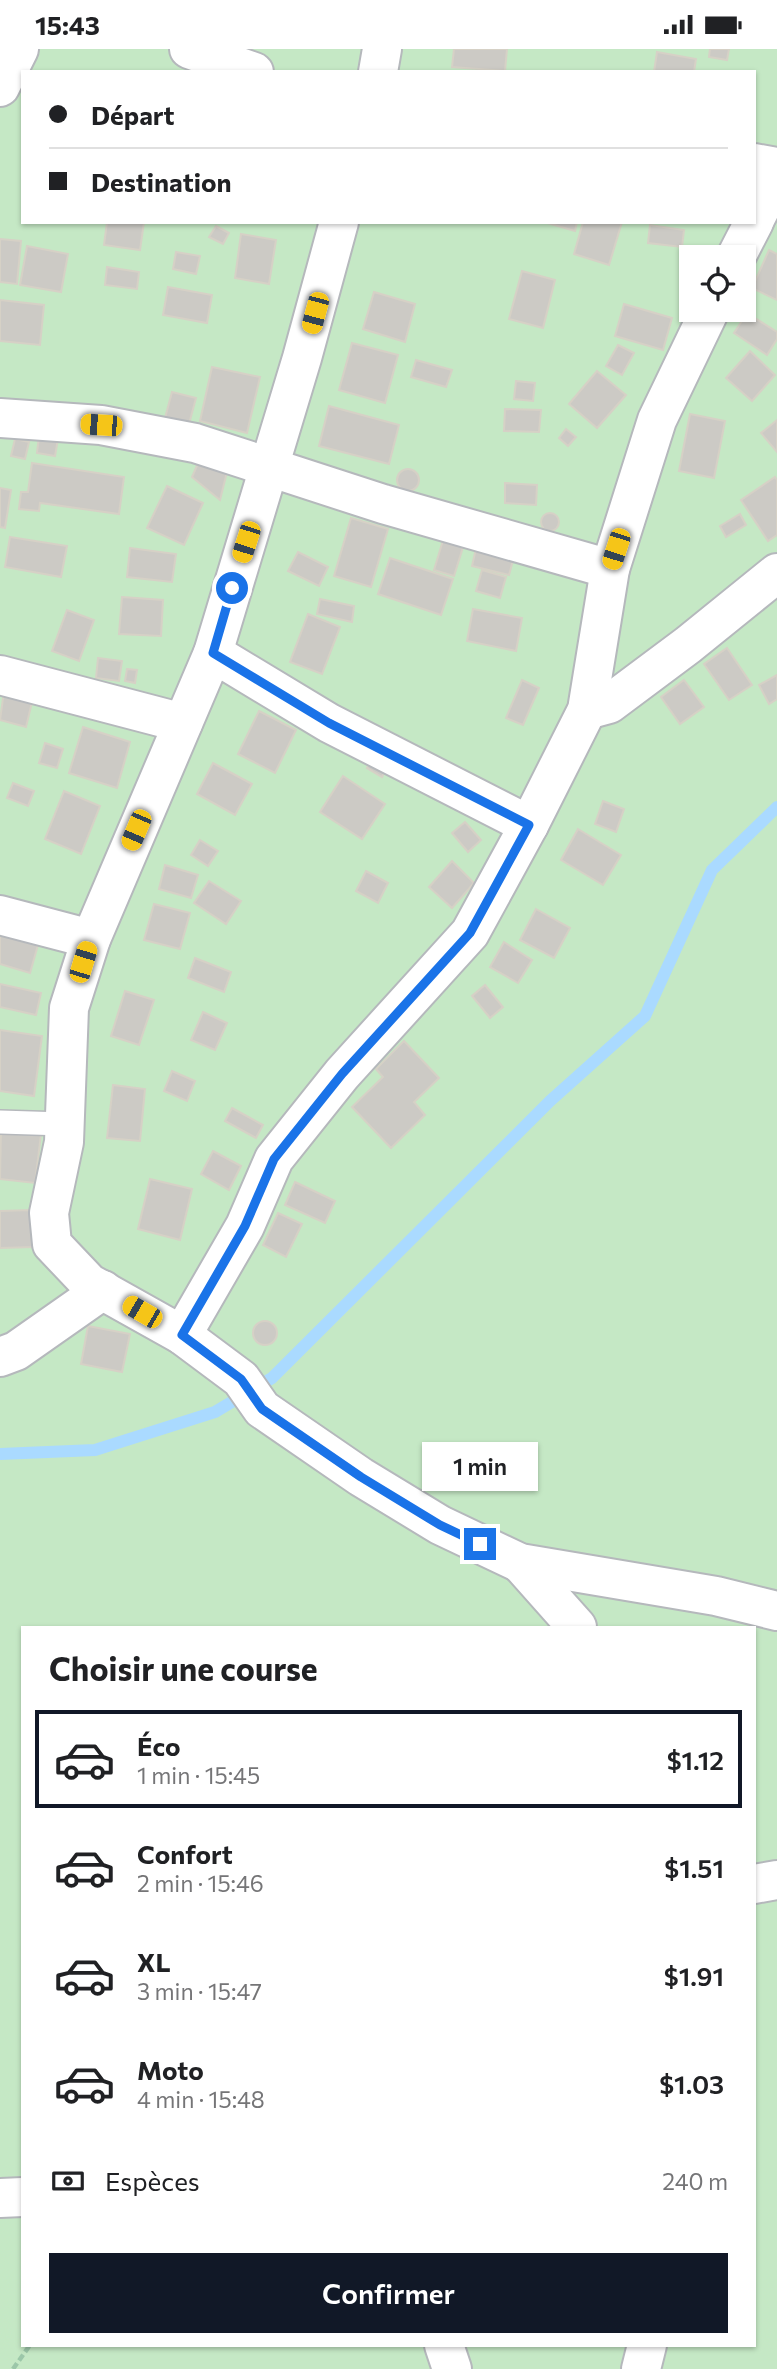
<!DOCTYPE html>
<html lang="fr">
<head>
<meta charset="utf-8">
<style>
  body { margin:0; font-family:Commissioner,sans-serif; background:#f2f2f2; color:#202124; height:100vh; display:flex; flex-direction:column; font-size:26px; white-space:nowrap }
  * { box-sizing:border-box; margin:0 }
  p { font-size:23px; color:#757577 }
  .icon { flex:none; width:38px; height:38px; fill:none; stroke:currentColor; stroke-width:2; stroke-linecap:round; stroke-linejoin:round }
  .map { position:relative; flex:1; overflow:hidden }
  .side { position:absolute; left:21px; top:1577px; width:735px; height:721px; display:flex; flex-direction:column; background:#fff; border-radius:0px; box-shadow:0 2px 5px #0004 }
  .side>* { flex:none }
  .guide { position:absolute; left:21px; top:21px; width:735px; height:154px; border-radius:0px; box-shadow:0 2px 5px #0004; display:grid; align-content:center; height:154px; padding:0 28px; background:#fff }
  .buttons { position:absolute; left:679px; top:196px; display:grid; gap:14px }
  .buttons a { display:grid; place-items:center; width:77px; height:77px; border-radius:0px; background:#fff; box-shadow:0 2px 5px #0004; font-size:35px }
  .end { position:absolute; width:32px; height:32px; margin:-16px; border:9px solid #1a73e8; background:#fff; box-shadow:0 0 0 4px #fff }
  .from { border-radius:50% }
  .bubble { position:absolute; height:49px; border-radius:0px; background:#fff; box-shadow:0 2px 5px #0004; font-size:23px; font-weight:600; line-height:49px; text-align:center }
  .car { position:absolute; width:21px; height:42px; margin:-21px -10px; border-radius:9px; box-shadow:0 0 5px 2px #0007; background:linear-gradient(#f5c518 24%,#345 0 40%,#f5c518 0 76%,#345 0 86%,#f5c518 0) }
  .guide b { display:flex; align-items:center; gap:24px; height:66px; font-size:26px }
  .guide b+b { border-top:2px solid #e0e0e0 }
  .guide i { width:18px; height:18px; background:#202124 }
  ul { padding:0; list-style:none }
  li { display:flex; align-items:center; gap:21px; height:98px; margin:0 14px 10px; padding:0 14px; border:4px solid transparent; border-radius:0px }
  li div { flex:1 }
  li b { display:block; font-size:26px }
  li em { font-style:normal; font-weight:600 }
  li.on { border-color:#111827 }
  li>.icon { width:63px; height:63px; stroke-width:1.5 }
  h2 { padding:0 28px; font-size:32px; line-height:84px }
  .pay { display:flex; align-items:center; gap:18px; height:77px; padding:0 28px; font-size:26px }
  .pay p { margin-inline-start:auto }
  .action { display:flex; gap:14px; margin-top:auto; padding:14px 28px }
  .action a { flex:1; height:80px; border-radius:0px; background:#111827; color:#fff; font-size:28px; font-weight:600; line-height:80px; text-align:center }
  .status { display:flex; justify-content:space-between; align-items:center; height:49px; padding:0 35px; background:#fff; direction:ltr }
  .status svg { height:19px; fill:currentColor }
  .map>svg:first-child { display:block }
  .green { fill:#c5e8c5; fill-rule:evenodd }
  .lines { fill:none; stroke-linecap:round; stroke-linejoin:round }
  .stream { stroke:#aadaff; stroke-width:12 }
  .building { fill:#cccac5; stroke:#d6d1c6; stroke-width:2 }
  .service-casing { stroke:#b5b8bc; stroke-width:26 }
  .minor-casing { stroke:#b5b8bc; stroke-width:42 }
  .tertiary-casing { stroke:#b5b8bc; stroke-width:42 }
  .path { stroke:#9cc7a9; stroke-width:4.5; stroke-dasharray:7 3.5; stroke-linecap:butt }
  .service { stroke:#fff; stroke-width:23 }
  .minor { stroke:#fff; stroke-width:38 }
  .tertiary { stroke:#fff; stroke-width:38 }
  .route { stroke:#1a73e8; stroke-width:9 }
</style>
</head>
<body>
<div class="status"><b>15:43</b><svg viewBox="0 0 49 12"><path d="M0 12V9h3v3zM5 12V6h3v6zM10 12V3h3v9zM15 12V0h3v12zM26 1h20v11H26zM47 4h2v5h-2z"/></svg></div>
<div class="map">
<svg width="777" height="2320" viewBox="0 0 777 2320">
  <rect width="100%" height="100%" fill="#f1efe8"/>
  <path class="green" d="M0,0h777v2320h-777zM23,23h731v150h-731zM691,208h53v53h-53zM23,1578h731v718h-731z"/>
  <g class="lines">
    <path class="stream" d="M0,1405l95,-4 120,-38 57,-34 278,-277 95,-85 67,-146 65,-63"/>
  </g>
  <g class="building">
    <path d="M454,0h53l-2,22 -53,-4z"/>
    <path d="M710,0h19l-2,11 -18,-3z"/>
    <path d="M657,3l39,7 -2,13h-40z"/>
    <path d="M107,173h37l-4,28 -36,-5z"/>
    <path d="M544,173h33l-2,9z"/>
    <path d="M583,173h39l-13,43 -35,-11z"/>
    <path d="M650,176l34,5 -2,17 -34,-4z"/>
    <path d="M216,177l13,7 -6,11 -14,-7z"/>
    <path d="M241,185l35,6 -7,44 -34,-6z"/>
    <path d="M0,190l21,2 -4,43 -17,-2z"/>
    <path d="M27,197l41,8 -7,38 -41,-7z"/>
    <path d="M769,201l8,4v46l-25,-12z"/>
    <path d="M176,203l24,4 -4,18 -23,-5z"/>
    <path d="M107,218l32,5 -2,17 -32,-4z"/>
    <path d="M522,222l33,9 -12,48 -34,-9z"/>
    <path d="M168,238l44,8 -5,28 -44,-8z"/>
    <path d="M374,243l41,12 -10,38 -42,-13z"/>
    <path d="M0,251l44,5 -4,40 -40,-4z"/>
    <path d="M624,255l48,14 -9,32 -48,-14z"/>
    <path d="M747,264l30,19v7l-10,16 -33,-22z"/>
    <path d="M352,294l46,12 -13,48 -46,-13z"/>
    <path d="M618,296l16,8 -12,22 -16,-9z"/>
    <path d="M750,302l25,24 -23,26 -26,-23z"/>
    <path d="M416,311l36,10 -6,17 -35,-10z"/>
    <path d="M212,318l48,10 -13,56 -47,-12z"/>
    <path d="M597,322l29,24 -29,33 -28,-24z"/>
    <path d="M516,332l19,2 -2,18 -19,-2z"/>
    <path d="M172,343l24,6 -7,26 -24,-6z"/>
    <path d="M329,357l70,19 -10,39 -70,-18z"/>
    <path d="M505,360l36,1 -2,22 -35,-1z"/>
    <path d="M690,365l35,7 -11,57 -35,-7z"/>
    <path d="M777,371v32l-16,-19z"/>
    <path d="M566,380l10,8 -8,9 -9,-8z"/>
    <path d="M39,387l19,3 -3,17 -18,-3z"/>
    <path d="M15,390l14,3 -4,17 -14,-3z"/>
    <path d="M199,412l29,7 -8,32 -28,-23z"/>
    <path d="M32,414l92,14 -5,37 -79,-11 -1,8 -20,-2 2,-17h7z"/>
    <circle cx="408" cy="431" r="11"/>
    <path d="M775,428l2,3v55l-9,6 -27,-41z"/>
    <path d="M505,434l32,2 -1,20 -31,-2z"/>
    <path d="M167,437l36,17 -19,42 -37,-17z"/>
    <path d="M0,439l11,2 -6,38 -5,-1z"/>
    <circle cx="550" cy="473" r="9"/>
    <path d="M740,465l6,11 -20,12 -6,-11z"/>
    <path d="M351,469l37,11 -17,58 -37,-11z"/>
    <path d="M10,488l57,9 -6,31 -56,-10z"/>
    <path d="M444,488l20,7 -10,32 -20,-6z"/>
    <path d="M477,495l38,9 -6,22 -37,-9z"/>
    <path d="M130,499l46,6 -4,28 -45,-5z"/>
    <path d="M298,503l30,15 -9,19 -31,-15z"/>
    <path d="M390,509l63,21 -12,36 -63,-21z"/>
    <path d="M482,521l24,7 -6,21 -24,-7z"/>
    <path d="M122,548l41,3 -2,36 -42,-2z"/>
    <path d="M320,550l34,7 -2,16 -35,-8z"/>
    <path d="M473,560l49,9 -6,33 -49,-10z"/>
    <path d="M67,561l27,10 -15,41 -27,-10z"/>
    <path d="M308,565l32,13 -18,47 -32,-12z"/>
    <path d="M727,599l25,37 -23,15 -25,-36z"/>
    <path d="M98,609l24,3 -3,20 -23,-3z"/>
    <path d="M127,620l10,1 -2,13 -10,-2z"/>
    <path d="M777,626v24l-8,5 -10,-19z"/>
    <path d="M522,631l17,8 -16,37 -17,-7z"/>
    <path d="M684,631l20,27 -24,17 -19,-27z"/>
    <path d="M4,642l29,7 -7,29 -26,-7z"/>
    <path d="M259,662l37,19 -21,43 -37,-19z"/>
    <path d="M83,678l47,15 -13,46 -48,-15z"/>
    <path d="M45,694l18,6 -6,19 -18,-5z"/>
    <path d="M374,705l16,9 -8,14 -15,-9z"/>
    <path d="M213,714l39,21 -17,31 -38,-21z"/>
    <path d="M343,727l42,28 -23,35 -42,-27z"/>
    <path d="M13,734l21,8 -6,15 -21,-8z"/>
    <path d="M64,742l36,15 -19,48 -36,-15z"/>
    <path d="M603,752l21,8 -8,23 -21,-8z"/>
    <path d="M465,773l16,18 -13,12 -16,-19z"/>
    <path d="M578,780l43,26 -18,30 -42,-25z"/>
    <path d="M200,791l18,11 -10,15 -17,-11z"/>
    <path d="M452,812l22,22 -22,25 -23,-21z"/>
    <path d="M165,816l33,10 -7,23 -32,-9z"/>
    <path d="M366,822l22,12 -10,20 -22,-12z"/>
    <path d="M209,832l32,20 -15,23 -32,-21z"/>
    <path d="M154,855l36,9 -10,36 -36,-9z"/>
    <path d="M536,860l34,19 -16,30 -34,-18z"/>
    <path d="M0,885l38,11 -8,28 -30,-9z"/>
    <path d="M504,893l28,18 -14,23 -28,-16z"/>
    <path d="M195,909l36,14 -7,20 -36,-14z"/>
    <path d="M0,935l41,9 -5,22 -36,-8z"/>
    <path d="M485,936l18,22 -13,11 -18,-22z"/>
    <path d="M125,942l29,9 -15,45 -28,-9z"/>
    <path d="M203,963l24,11 -12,27 -24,-10z"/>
    <path d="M0,981l42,6 -8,60 -34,-5z"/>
    <path d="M404,992l35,37 -25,24 11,13 -34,33 -39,-41 31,-30 -7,-8z"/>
    <path d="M172,1022l23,10 -8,20 -23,-10z"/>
    <path d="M113,1036l32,4 -5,52 -33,-3z"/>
    <path d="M232,1059l31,17 -7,13 -31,-17z"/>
    <path d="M1,1080l40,5 -6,49 -35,-4z"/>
    <path d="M213,1102l28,15 -12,24 -28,-16z"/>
    <path d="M150,1130l42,10 -12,51 -42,-11z"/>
    <path d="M295,1133l40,19 -10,22 -40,-18z"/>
    <path d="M31,1161l2,37 -33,1v-37z"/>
    <path d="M278,1164l24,11 -16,33 -23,-12z"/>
    <circle cx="265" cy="1284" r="12"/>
    <path d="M88,1277l42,8 -8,38 -41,-8z"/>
  </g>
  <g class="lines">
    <defs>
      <path id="service" d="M0,1073l64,2"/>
      <g id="minor">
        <path d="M378,23l4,-23"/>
        <path d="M0,38l19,-38"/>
        <path d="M754,172l23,-45"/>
        <path d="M339,173l-37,136 -89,295 -122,286 -22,69 -5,134 -15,71 3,31 37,39 93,52 59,44 21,30 99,68 79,48 80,38 196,33 61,15"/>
        <path d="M736,208l18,-35"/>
        <path d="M0,369l101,7 94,18 188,61 227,65"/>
        <path d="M213,604l116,70 200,102"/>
        <path d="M0,626l183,48"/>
        <path d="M587,661l22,-6 79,-59 89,-72"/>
        <path d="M0,866l91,24"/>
        <path d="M182,1286l63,-109 29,-67 68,-85 128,-141 59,-108 58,-115 23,-141 47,-149 53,-110"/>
        <path d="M0,1308l16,-6 87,-61"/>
        <path d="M520,1514l57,64"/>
        <path d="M754,1835l23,-4"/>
        <path d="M0,2149l23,-1"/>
        <path d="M444,2296l8,24"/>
        <path d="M641,2320l6,-24"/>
      </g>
      <g id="tertiary">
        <path d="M189,0l65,23"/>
        <path d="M754,114l23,4"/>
      </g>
    </defs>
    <use href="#service" class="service-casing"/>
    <use href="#minor" class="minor-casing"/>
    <use href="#tertiary" class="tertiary-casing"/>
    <path class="path" d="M13,2320l17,-24"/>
    <use href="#service" class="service"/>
    <use href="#minor" class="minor"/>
    <use href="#tertiary" class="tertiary"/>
  </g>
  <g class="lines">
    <path class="route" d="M232,539l-19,65 116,70 200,102 -59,108 -128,141 -68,85 -29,67 -63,109 59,44 21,30 99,68 79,48 40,19"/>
  </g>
</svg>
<div class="buttons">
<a><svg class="icon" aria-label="locate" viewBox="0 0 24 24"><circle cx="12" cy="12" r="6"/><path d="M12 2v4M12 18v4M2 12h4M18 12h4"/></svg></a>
</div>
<i class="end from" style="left:232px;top:539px"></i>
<i class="end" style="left:480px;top:1495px"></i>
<div class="bubble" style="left:422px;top:1393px;width:116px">1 min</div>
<i class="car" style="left:315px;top:264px;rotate:195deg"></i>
<i class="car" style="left:101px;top:376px;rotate:274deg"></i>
<i class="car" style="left:246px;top:493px;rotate:198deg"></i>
<i class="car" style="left:616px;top:500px;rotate:198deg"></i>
<i class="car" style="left:136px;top:781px;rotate:203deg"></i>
<i class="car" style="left:83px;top:913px;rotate:17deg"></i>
<i class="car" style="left:142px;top:1263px;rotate:300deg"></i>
<div class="guide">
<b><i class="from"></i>Départ</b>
<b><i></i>Destination</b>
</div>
<section class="side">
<h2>Choisir une course</h2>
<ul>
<li class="on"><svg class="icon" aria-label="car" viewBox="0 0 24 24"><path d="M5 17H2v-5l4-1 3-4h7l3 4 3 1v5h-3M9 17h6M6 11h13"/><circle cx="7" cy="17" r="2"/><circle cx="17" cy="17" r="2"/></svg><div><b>Éco</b><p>1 min · 15:45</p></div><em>$1.12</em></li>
<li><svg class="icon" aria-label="car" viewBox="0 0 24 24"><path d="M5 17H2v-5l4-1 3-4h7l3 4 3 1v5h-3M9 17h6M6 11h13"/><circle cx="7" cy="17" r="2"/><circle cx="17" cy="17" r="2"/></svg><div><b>Confort</b><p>2 min · 15:46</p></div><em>$1.51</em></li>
<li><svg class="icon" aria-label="car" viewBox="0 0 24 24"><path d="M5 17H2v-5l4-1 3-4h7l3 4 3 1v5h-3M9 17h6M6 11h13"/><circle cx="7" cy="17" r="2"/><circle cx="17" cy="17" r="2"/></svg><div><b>XL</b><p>3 min · 15:47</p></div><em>$1.91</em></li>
<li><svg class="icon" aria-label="car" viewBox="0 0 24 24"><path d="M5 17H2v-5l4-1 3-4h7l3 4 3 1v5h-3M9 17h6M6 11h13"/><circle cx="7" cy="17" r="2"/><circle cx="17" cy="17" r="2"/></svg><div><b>Moto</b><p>4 min · 15:48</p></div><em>$1.03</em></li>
</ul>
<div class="pay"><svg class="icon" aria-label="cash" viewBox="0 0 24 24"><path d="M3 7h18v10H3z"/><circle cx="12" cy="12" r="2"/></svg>Espèces<p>240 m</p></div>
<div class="action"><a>Confirmer</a></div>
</section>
</div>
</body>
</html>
